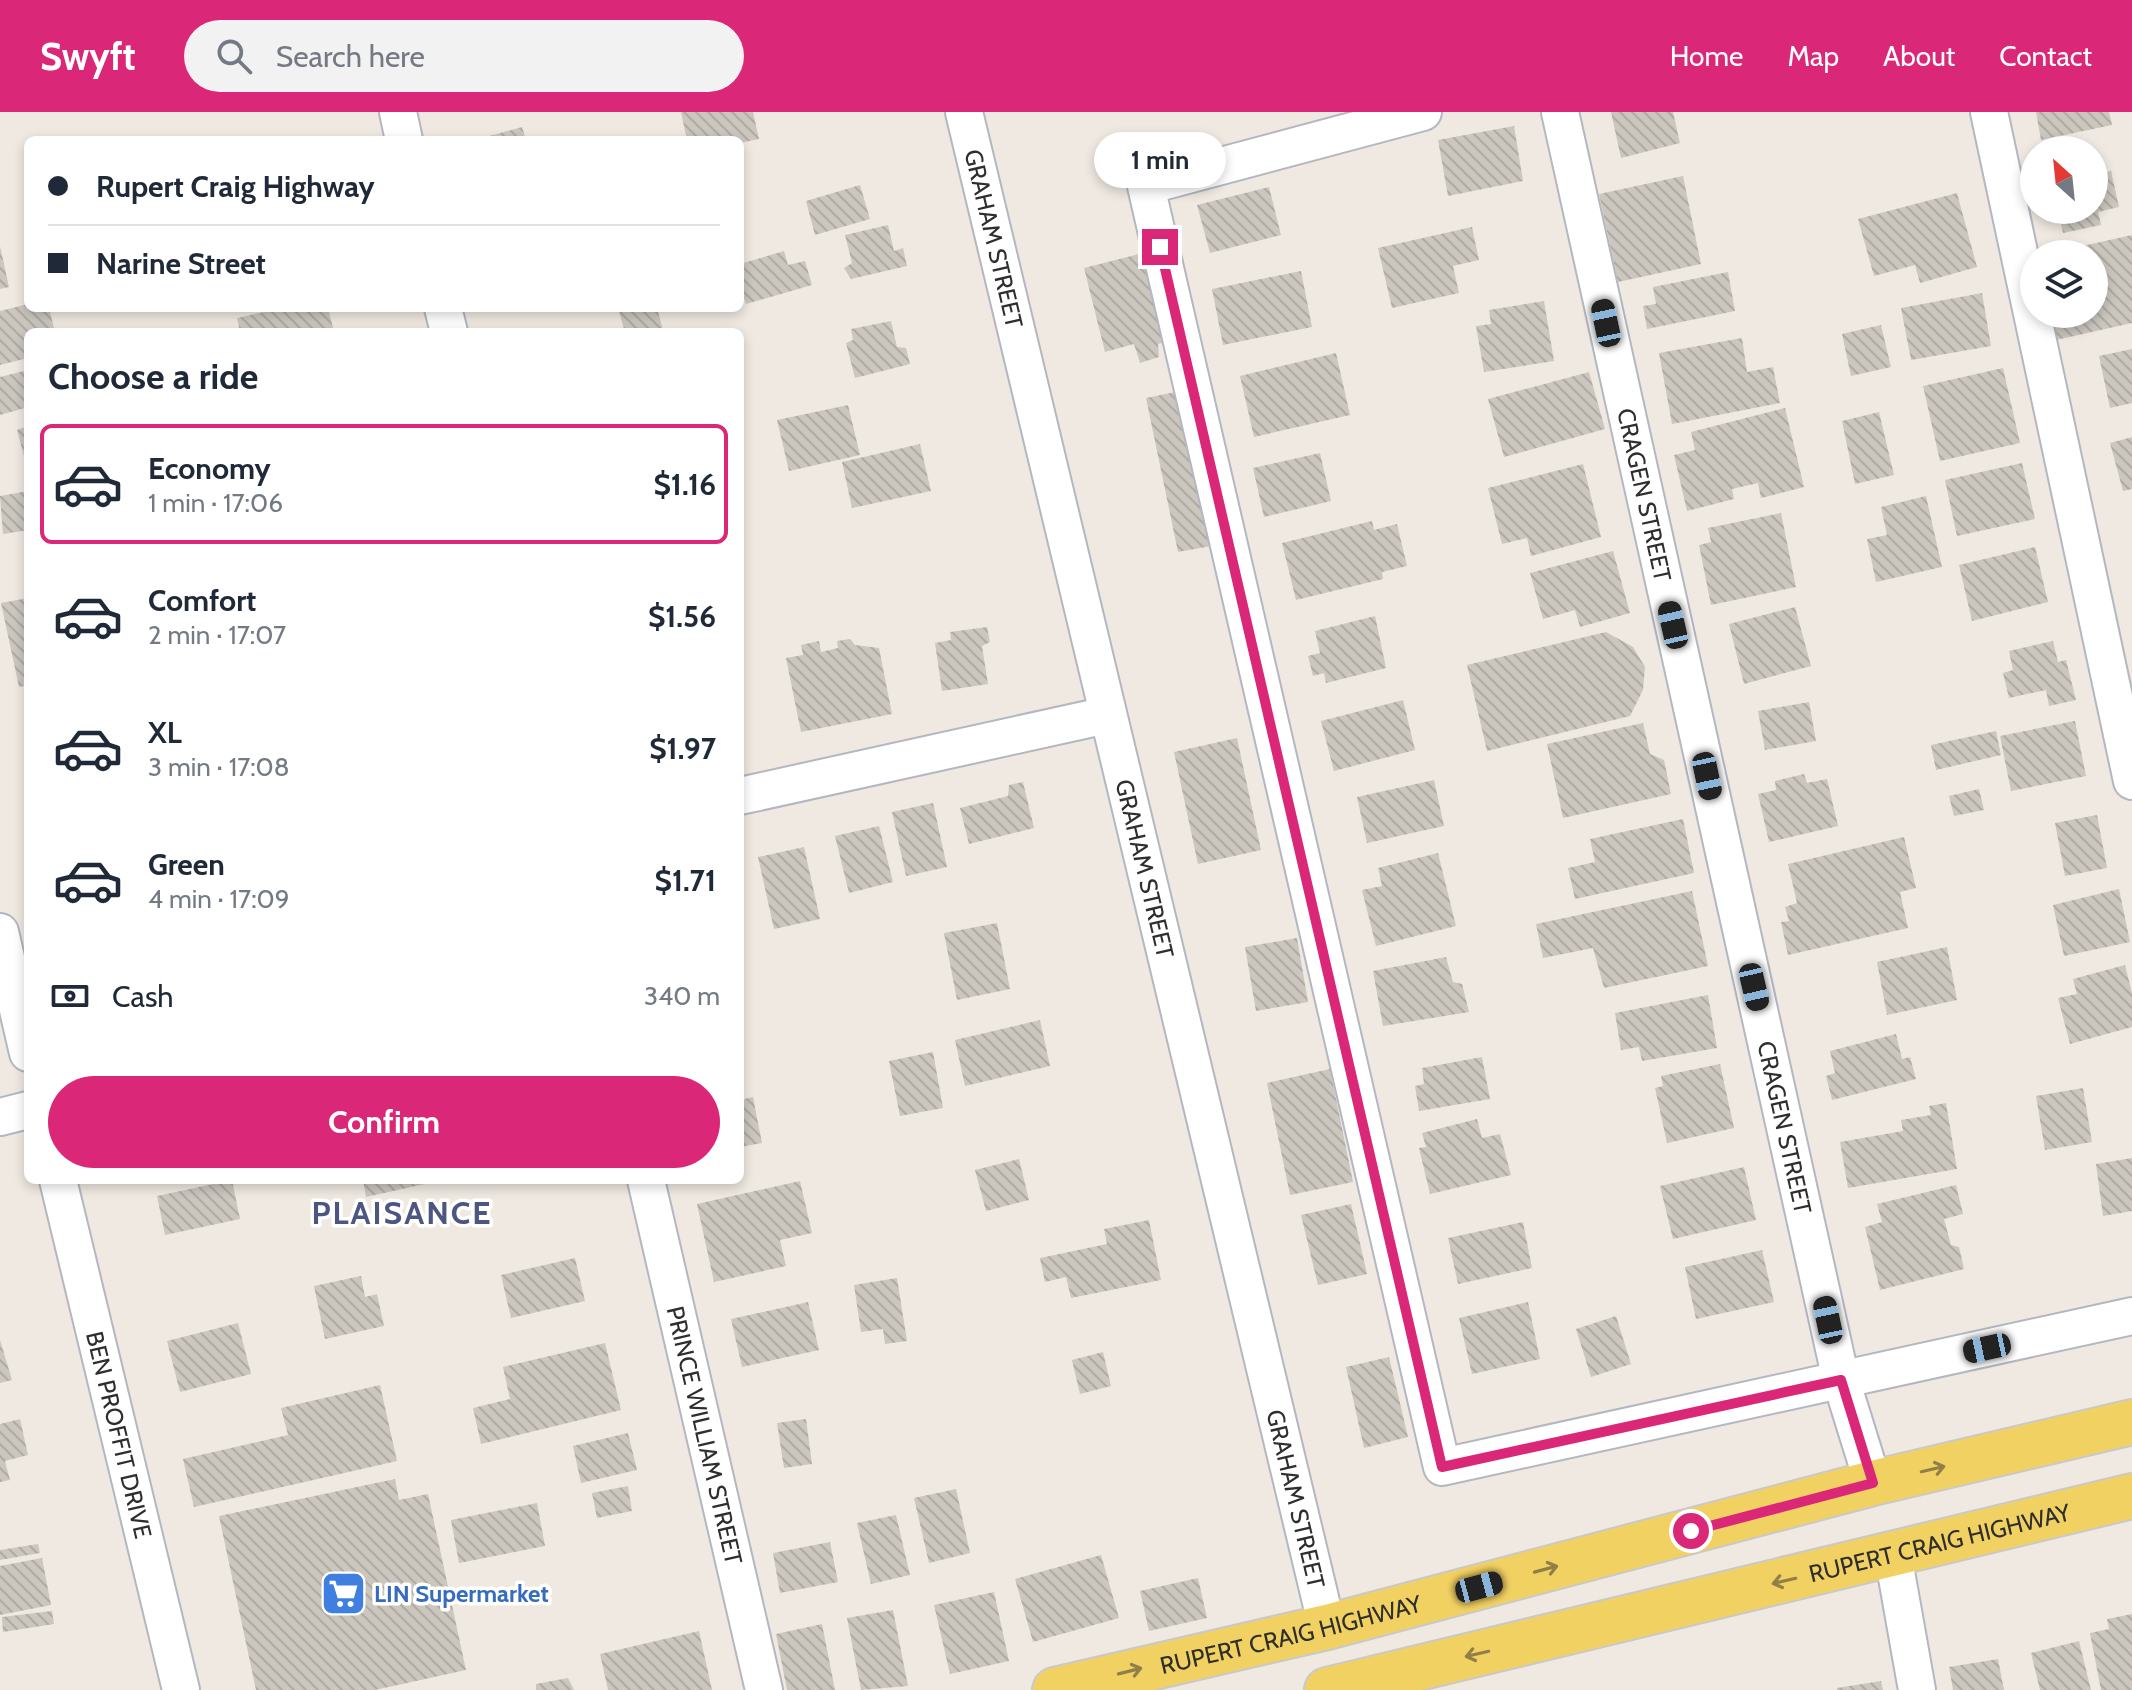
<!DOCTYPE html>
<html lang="en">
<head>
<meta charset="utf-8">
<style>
  body { margin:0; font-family:Cabin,sans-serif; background:#f2f2f3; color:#1f2937; height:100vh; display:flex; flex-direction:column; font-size:30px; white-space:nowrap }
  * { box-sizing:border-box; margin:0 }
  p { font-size:26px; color:#747a83 }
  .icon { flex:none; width:44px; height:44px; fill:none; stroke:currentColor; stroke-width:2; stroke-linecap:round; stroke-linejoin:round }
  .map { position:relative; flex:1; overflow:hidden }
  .sheet { position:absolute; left:24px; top:216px; width:720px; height:856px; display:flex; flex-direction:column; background:#fff; border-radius:12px; box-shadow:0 4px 12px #0003 }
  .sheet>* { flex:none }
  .banner { position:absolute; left:24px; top:24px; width:720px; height:176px; border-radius:12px; box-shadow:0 4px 12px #0003; display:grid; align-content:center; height:176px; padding:0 24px; background:#fff }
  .needle { width:52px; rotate:333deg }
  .buttons { position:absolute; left:2020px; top:24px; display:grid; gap:16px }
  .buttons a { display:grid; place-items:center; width:88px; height:88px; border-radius:50%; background:#fff; box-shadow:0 4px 12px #0003; font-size:40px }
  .end { position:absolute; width:36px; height:36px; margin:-18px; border:10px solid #db2777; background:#fff; box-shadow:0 0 0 4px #fff }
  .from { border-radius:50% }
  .bubble { position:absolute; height:56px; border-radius:28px; background:#fff; box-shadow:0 4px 12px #0003; font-size:26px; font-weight:700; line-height:56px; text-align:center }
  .car { position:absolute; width:24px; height:48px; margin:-24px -12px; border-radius:10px; box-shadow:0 0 6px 2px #0007; background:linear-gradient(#222 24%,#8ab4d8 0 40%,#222 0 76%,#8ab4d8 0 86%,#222 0) }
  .banner b { display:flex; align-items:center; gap:28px; height:76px; font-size:30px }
  .banner b+b { border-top:2px solid #e0e1e3 }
  .banner i { width:20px; height:20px; background:#1f2937 }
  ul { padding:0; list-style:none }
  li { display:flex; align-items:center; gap:24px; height:120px; margin:0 16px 12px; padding:0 8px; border:4px solid transparent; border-radius:12px }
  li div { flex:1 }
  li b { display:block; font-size:30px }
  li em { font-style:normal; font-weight:700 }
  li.active { border-color:#db2777 }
  li>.icon { width:72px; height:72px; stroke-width:1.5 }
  h2 { padding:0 24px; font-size:36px; line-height:96px }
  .pay { display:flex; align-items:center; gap:20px; height:88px; padding:0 24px; font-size:30px }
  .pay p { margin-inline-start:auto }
  .button { display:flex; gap:16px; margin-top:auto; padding:16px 24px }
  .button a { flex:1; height:92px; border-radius:48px; background:#db2777; color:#fff; font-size:32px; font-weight:700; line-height:92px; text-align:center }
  header { display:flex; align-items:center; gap:48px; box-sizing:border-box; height:112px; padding:0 40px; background:#db2777; color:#fff }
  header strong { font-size:38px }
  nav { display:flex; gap:44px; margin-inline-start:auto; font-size:28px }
  .search { width:560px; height:72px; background:#f2f2f3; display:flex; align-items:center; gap:20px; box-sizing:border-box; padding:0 28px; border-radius:44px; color:#747a83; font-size:30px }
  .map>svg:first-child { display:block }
  .building { fill:url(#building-back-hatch) }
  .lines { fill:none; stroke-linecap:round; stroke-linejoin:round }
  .street-casing { stroke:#b4b7c1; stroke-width:40 }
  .primary-casing { stroke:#c9c9c9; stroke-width:48 }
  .street { stroke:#fff; stroke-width:36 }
  .primary { stroke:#f2d163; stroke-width:44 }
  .oneway { stroke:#908048 }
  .route { stroke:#db2777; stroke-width:10 }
  .labels { text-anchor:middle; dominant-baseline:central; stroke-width:7; stroke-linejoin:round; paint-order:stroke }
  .street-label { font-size:24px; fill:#2e2e2e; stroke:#fff }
  .shop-label { font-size:24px; font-weight:bold; fill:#366cbe; stroke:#fff; text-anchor:start }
  .district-label { font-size:32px; font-weight:bold; letter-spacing:2px; fill:#4d5680; stroke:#fff }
</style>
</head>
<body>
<header>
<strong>Swyft</strong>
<div class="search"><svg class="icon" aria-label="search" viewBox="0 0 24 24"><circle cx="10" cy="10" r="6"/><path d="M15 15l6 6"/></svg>Search here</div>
<nav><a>Home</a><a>Map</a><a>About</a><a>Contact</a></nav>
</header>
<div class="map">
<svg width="2132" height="1578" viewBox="0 0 2132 1578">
  <defs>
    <pattern id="building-back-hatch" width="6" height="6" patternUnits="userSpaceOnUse" patternTransform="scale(2)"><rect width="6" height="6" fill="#cbc7bf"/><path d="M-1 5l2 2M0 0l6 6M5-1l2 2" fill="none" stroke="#afaba4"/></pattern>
  </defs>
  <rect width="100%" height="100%" fill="#efe9e1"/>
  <g class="building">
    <path d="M681,0h72l6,27 -19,4v-3h-53z"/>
    <path d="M1611,0h62l7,31 -59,15z"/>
    <path d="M2036,0h73l3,13 -71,15z"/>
    <path d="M1514,14l9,55 -75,15 -10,-56z"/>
    <path d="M522,15l4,13h-47v-1z"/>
    <path d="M2111,59l8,36 -21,5 3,13 -38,8 -5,-23h36v-35z"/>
    <path d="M1683,64l18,88 -83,18 -19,-88z"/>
    <path d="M860,73l10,34 -55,16 -9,-34z"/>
    <path d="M1269,75l12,48 -71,18 -13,-48z"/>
    <path d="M1957,81l20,74 -57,16 -5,-18 -41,11 -16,-57z"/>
    <path d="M888,113l6,26 9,-3 4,18 -56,13 -7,-11 8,-5 -7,-28z"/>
    <path d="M1472,115l7,33 -26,6 6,27 -67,15 -14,-60z"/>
    <path d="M2132,123v88l-76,17 -5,-26h43v-60l-43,-1z"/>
    <path d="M0,134l9,41 -9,2z"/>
    <path d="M784,139l4,14 17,-4 7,24 -66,19 -6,-19v-21z"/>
    <path d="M1147,140l23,89 -12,3 1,13 -19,6 -6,-19 -29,8 -21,-84z"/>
    <path d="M1301,159l11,56 -89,18 -11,-56z"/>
    <path d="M1728,160l7,39 -88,18 -4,-23 13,-2 -3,-17z"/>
    <path d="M1982,181l9,53 -80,14 -10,-52z"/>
    <path d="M1544,189l10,60 -70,11 -8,-46 15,-2 -2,-14z"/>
    <path d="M28,192v4h21l6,24h-27v26l-28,7v-54z"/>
    <path d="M281,196h47l6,24h-94l-3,-14z"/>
    <path d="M618,196h39l6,22 -38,2z"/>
    <path d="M891,209l6,26 9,1 4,16 -55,14 -9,-35 7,-3 -2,-11z"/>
    <path d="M1881,213l10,42 -40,9 -9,-42z"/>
    <path d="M1742,226l5,34 26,-5 7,36 -108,21 -13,-71z"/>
    <path d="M2132,237v54l-22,5 -11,-52z"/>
    <path d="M1336,241l14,62 -96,22 -14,-61z"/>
    <path d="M2003,256l17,75 -80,18 -17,-75z"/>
    <path d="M28,258v37l-28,8v-38z"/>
    <path d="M1589,260l16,57 -101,28 -16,-58z"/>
    <path d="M1185,278l32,155 -39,7 -32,-154z"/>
    <path d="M848,293l12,50 -71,16 -12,-51z"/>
    <path d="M1785,296l19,79 -43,11 -3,-15 -26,6 2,10 -47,12 -13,-56 21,-5 -4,-18z"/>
    <path d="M1879,300l15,63 -39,9 -13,-63z"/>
    <path d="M28,314v41h-1l-10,-37z"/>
    <path d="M2132,325v52l-9,2 -13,-48z"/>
    <path d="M920,332l11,47 -79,17 -10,-46z"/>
    <path d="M1320,341l11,48 -67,16 -11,-49z"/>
    <path d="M2022,351l13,56 -78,17 -12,-56z"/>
    <path d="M1583,352l18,73 -70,19 -4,-18 -25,6 -14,-56z"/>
    <path d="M28,379v39l-25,4 -3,-38z"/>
    <path d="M1926,384l16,71 -66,15 -9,-43 20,-4 -6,-28z"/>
    <path d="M1781,401l15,74 -85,18 -12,-60 12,-3 -3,-14z"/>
    <path d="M1372,409l2,9 23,-6 10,42 -25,6 1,7 -87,21 -14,-57z"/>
    <path d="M2035,435l13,55 -76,19 -13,-56z"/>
    <path d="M1613,439l17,62 -50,14 -5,-17 -32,9 -13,-46z"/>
    <path d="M28,486v87l-9,2 -18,-84z"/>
    <path d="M1795,495l16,59 -67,18 -15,-60z"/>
    <path d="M1375,504l11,52 -60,15 -2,-10 -11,3 -5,-20 12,-3 -5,-22z"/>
    <path d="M987,515l3,15 -8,4 6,38 -46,7 -7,-48 16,-3 -1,-8z"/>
    <path d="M1606,520l27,15 12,20 -2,23 -13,26 -143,35 -20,-86z"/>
    <path d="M850,527l5,6 24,3 13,66 -91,18 -15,-74 17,-3 -2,-10 18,-4 2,11 17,-4 -1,-7z"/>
    <path d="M2053,529l5,21 8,-2 10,40 -27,6 -3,-16 -37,8 -6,-25 10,-3 -4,-19z"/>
    <path d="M1403,588l12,50 -81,21 -13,-50z"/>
    <path d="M1809,590l7,39 -51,9 -7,-39z"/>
    <path d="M2075,609l11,55 -75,15 -11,-55z"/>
    <path d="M1643,611l7,31 14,6 7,34 -108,24 -16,-74z"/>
    <path d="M1996,619l5,24 -65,15 -5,-25z"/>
    <path d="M1237,626l24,112 -63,14 -24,-112z"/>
    <path d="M1804,662l3,9 20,-4 11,47 -69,16 -11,-48 18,-4 -1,-9z"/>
    <path d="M1434,668l10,46 -77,17 -10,-46z"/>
    <path d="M1023,670l11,46 -65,16 -9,-36 48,-12 1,-11z"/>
    <path d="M1979,677l5,21 -30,6 -5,-20z"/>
    <path d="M933,691l14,64 -41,9 -14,-64z"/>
    <path d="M2097,703l10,53 -42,8 -10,-53z"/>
    <path d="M1683,707l11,54 -119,26 -7,-31 27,-6 -5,-23z"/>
    <path d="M879,714l14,56 -44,11 -14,-57z"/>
    <path d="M1904,725l12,51 -16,4 8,36 -120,27 -7,-33 8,-1 -4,-14 12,-4 -9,-39z"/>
    <path d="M804,735l16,72 -46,10 -16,-72z"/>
    <path d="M1438,741l18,73 -80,20 -14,-56 20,-4 -4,-18z"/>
    <path d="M2119,777l11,53 -66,14 -11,-51z"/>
    <path d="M1692,779l16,75 -104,22 -11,-40 -50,10 -7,-34z"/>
    <path d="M997,811l13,66 -53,11 -13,-67z"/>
    <path d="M1297,826l11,64 -52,9 -11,-64z"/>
    <path d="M1947,835l10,53 -70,15 -10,-53z"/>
    <path d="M1446,845l7,25 9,2 7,28 -86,14 -10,-55z"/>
    <path d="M2125,853l7,28v34l-62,17 -12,-46 19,-4 -4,-15z"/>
    <path d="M1708,883l9,53 -75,13 -3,-14 -18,3 -6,-37z"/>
    <path d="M1040,908l10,46 -85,20 -10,-46z"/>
    <path d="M1896,922l6,25 8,-2 6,22 -84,21 -6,-24 9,-3 -5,-22z"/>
    <path d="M933,940l10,56 -43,8 -11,-55z"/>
    <path d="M1482,945l8,42 -71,12 -4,-25 9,-2 -2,-16z"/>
    <path d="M1720,952l14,64 -67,15 -12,-55 8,-2 -2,-10z"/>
    <path d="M1330,957l23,113 -63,13 -23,-112z"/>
    <path d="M2083,976l9,54 -47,8 -9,-54z"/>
    <path d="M753,985l9,46 -22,4v-47z"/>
    <path d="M1946,991l11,66 -109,19 -8,-46 63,-11 -2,-11 30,-5 -2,-9z"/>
    <path d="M1477,1007l5,19 18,-4 11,41 -81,19 -11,-46 7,-1 -4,-14z"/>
    <path d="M2132,1046v53l-29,5 -7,-52z"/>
    <path d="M1019,1047l10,41 -43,11 -11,-41z"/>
    <path d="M1744,1055l12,53 -83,19 -13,-53z"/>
    <path d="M232,1068l8,39 -75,16 -8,-39z"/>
    <path d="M363,1068h75v1l-72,16z"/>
    <path d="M800,1069l12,52 -32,7 6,26 -72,16 -17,-78z"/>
    <path d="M1956,1073l7,29 -19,5 7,26 8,2 5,22 -84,21 -15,-63 17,-5 -5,-18z"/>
    <path d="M1351,1092l16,70 -49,11 -17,-70z"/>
    <path d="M1149,1108l12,60 -90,18 -5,-21 -21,5 -5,-24 67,-14 -3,-15z"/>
    <path d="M1523,1110l9,46 -74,16 -10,-46z"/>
    <path d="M1762,1138l12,52 -78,17 -11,-52z"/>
    <path d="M575,1146l10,43 -74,17 -10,-43z"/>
    <path d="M361,1164l4,21 12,-3 7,32 -59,13 -11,-53z"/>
    <path d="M897,1166l10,63 -22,3 -2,-15 -22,3 -7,-47z"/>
    <path d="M808,1190l11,48 -77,17 -11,-48z"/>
    <path d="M1528,1190l12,57 -68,15 -13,-56z"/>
    <path d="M1616,1204l15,48 -40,13 -15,-48z"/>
    <path d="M238,1211l13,51 -71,18 -13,-51z"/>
    <path d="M0,1228l12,40 -12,3z"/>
    <path d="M605,1231l16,67 -140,34 -8,-36 37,-9 -7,-32z"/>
    <path d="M1103,1240l8,34 -31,8 -8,-34z"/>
    <path d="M1389,1245l19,80 -44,11 -18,-81z"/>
    <path d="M380,1273l17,76 -203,46 -11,-48 105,-24 -7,-27z"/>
    <path d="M20,1307l8,36 -23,6 5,19 -10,2v-58z"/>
    <path d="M806,1307l6,45 -28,4 -7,-45z"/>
    <path d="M628,1321l9,37 -56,13 -8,-37z"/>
    <path d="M395,1367l4,21 29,-6 38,176 -91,20h-119l-37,-174z"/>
    <path d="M628,1374l4,25 -35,7 -5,-25z"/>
    <path d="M956,1377l14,64 -41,10 -15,-65z"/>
    <path d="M537,1391l8,43 -86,17 -8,-43z"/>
    <path d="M896,1403l14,60 -39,9 -14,-61z"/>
    <path d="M830,1430l8,40 -58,11 -7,-40z"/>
    <path d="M38,1432l2,9 -40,7v-10z"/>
    <path d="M1101,1443l18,63 -86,24 -18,-63z"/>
    <path d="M42,1446l9,47 -51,10v-49z"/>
    <path d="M1198,1466l9,40 -58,13 -9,-40z"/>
    <path d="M994,1480l15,69 -59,13 -16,-69z"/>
    <path d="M893,1498l15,76 -47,4 -14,-72z"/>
    <path d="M52,1499l2,13 -51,8 -1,-15z"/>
    <path d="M2132,1502v76h-31l-11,-57 19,-4 -2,-10z"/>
    <path d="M822,1512l13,66h-48l-11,-56z"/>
    <path d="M699,1519l13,59h-104l-8,-36z"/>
    <path d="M2079,1529l12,49h-51l-9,-37z"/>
    <path d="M1998,1547l6,31h-51l-4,-23z"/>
    <path d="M568,1566l6,12h-38v-6z"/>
    <path d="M1881,1569l2,9h-46v-2z"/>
  </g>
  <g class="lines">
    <defs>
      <g id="street">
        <path d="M398,0l6,28"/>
        <path id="s1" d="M964,0l363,1515"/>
        <path d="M1423,0l-277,74 296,1281 690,-151"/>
        <path id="s2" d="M1560,0l281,1268 32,103"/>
        <path d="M1989,0l143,669"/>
        <path d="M443,196l6,24"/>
        <path d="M740,684l367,-81"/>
        <path d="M0,820l28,121"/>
        <path d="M0,1005l28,-7"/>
        <path id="s3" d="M58,1068l123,510"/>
        <path id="s4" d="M646,1068l118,510"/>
        <path d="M1893,1443l24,135"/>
      </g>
      <g id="primary">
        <path id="s5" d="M1055,1578l272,-63 546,-144 259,-61"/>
        <path id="s6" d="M1327,1578l805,-194"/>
      </g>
    </defs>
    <use href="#street" class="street-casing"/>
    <use href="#primary" class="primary-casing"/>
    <use href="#street" class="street"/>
    <use href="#primary" class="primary"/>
  </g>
  <defs><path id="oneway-shaft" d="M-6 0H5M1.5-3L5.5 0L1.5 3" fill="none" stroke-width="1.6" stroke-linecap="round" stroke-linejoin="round" transform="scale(2)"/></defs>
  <g class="oneway">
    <use href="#oneway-shaft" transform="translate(1933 1357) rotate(-13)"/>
    <use href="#oneway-shaft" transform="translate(1546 1457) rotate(-15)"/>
    <use href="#oneway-shaft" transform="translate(1784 1469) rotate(167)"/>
    <use href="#oneway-shaft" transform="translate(1477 1542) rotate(167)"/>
    <use href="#oneway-shaft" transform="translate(1130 1559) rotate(-14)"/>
  </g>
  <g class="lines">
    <path class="route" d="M1160,135l282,1220 399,-87 32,103 -182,48"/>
  </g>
  <defs>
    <symbol id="supermarket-square" viewBox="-11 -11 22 22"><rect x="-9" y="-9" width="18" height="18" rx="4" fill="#3f7fe0" stroke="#fff"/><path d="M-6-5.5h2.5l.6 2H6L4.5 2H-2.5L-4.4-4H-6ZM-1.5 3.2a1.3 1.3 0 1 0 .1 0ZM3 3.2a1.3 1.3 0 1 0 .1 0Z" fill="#fff"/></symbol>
  </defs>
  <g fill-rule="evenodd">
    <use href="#supermarket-square" x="318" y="1456" width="51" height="51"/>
  </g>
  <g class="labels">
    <g class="street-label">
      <text stroke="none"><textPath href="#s1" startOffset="130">GRAHAM STREET</textPath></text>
      <text stroke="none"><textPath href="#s2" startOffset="392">CRAGEN STREET</textPath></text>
      <text stroke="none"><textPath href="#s1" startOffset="778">GRAHAM STREET</textPath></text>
      <text stroke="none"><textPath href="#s2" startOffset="1040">CRAGEN STREET</textPath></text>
      <text stroke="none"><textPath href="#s3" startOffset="262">BEN PROFFIT DRIVE</textPath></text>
      <text stroke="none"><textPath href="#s4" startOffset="262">PRINCE WILLIAM STREET</textPath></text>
      <text stroke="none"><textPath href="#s1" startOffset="1426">GRAHAM STREET</textPath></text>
      <text stroke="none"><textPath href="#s6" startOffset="630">RUPERT CRAIG HIGHWAY</textPath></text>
      <text stroke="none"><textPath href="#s5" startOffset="242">RUPERT CRAIG HIGHWAY</textPath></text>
    </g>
    <g class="shop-label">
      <text x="374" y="1481">LIN Supermarket</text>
    </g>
    <g class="district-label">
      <text x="402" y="1100">PLAISANCE</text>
    </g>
  </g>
</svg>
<div class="buttons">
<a><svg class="needle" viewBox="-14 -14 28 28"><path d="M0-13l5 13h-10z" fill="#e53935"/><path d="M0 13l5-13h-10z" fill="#747a83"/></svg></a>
<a><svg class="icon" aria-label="layers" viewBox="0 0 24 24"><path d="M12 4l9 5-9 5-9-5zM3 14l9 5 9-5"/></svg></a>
</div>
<i class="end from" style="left:1691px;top:1419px"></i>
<i class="end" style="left:1160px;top:135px"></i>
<div class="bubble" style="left:1094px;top:20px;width:132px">1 min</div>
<i class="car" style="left:1606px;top:211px;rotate:348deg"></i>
<i class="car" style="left:1673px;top:513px;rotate:347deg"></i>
<i class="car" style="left:1707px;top:664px;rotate:168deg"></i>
<i class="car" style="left:1754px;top:875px;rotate:167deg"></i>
<i class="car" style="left:1828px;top:1208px;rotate:348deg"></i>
<i class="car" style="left:1987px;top:1236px;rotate:258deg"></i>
<i class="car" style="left:1479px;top:1475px;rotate:75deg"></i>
<div class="banner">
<b><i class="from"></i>Rupert Craig Highway</b>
<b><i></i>Narine Street</b>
</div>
<section class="sheet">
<h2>Choose a ride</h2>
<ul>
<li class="active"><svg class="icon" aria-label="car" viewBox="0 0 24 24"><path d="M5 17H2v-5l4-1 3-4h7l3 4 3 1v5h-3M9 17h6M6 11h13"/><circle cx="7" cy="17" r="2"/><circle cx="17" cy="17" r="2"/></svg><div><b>Economy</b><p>1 min · 17:06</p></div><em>$1.16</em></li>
<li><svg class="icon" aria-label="car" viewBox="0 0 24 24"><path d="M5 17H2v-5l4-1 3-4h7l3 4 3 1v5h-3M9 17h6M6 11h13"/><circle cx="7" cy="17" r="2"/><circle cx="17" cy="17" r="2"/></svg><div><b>Comfort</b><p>2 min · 17:07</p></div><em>$1.56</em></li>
<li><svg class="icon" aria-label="car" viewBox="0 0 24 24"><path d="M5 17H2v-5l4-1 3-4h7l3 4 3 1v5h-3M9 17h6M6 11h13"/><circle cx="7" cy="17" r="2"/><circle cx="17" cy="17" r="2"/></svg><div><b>XL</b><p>3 min · 17:08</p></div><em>$1.97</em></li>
<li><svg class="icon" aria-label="car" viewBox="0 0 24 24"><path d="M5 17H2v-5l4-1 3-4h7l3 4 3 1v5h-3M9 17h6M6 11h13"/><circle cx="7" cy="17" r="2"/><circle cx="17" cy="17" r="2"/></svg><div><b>Green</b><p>4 min · 17:09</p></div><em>$1.71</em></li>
</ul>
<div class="pay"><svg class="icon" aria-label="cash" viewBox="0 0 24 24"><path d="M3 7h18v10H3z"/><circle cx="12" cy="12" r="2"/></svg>Cash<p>340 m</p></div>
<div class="button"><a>Confirm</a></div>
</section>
</div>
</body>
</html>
